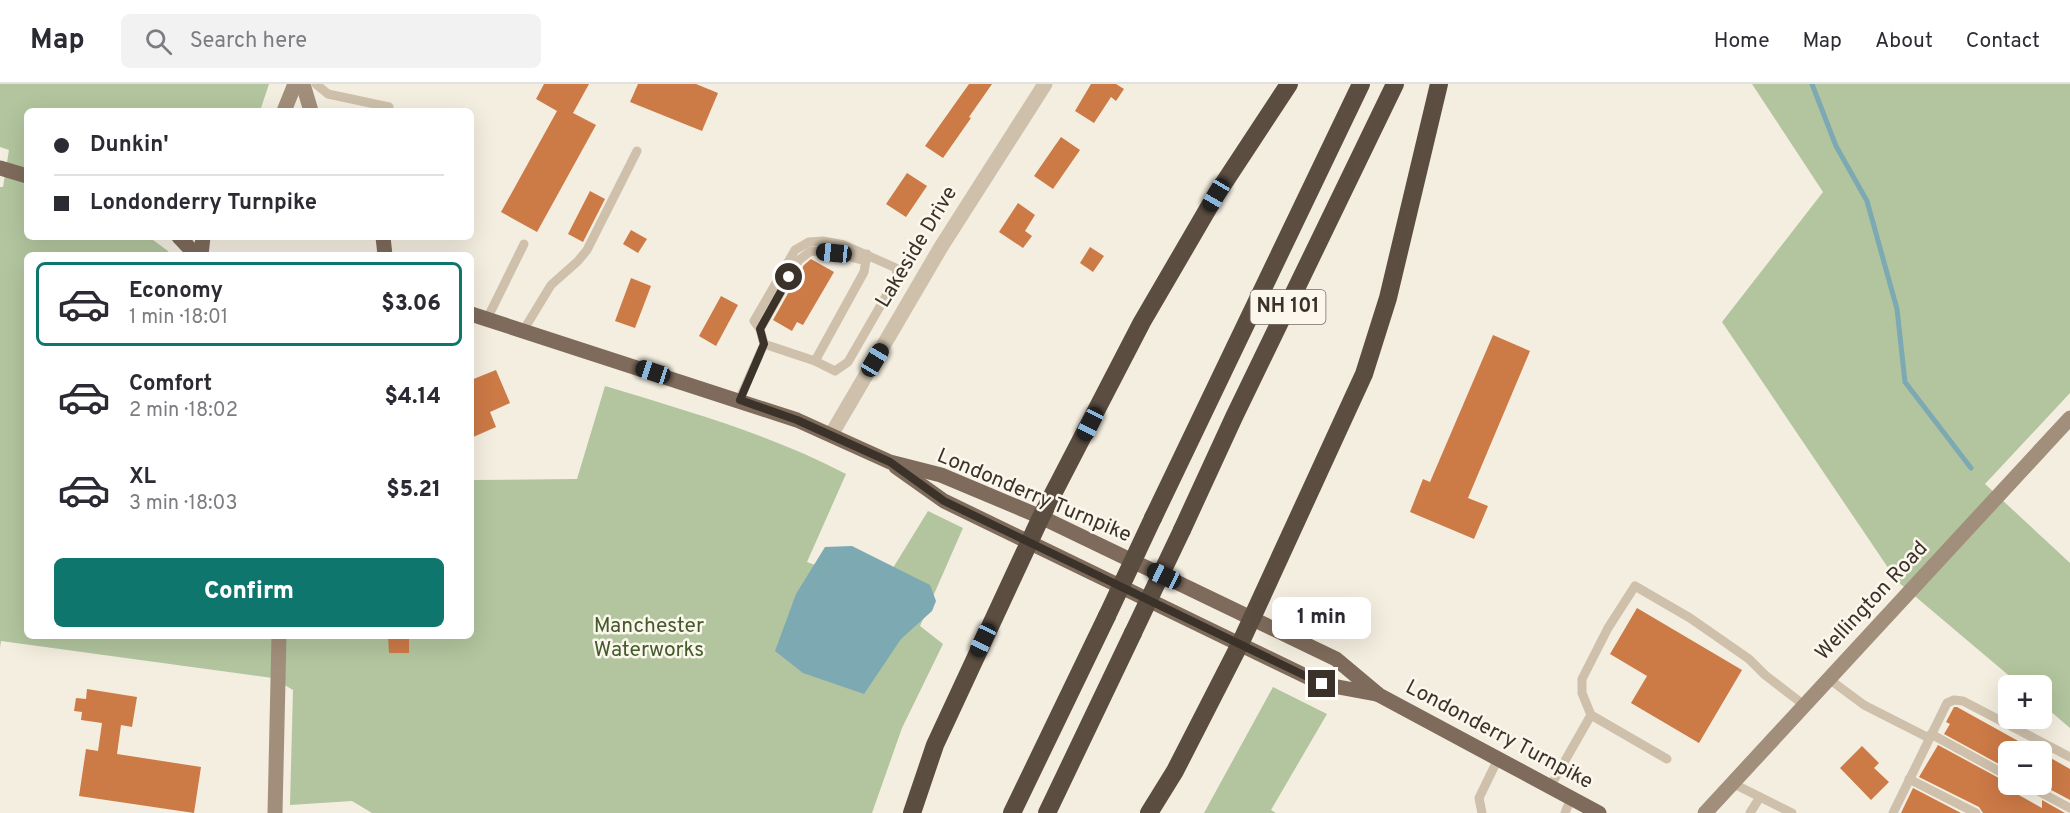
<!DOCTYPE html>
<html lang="en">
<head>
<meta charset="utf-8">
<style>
  body { margin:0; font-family:Overpass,sans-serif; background:#f2f2f3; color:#2b2b33; height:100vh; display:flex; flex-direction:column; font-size:22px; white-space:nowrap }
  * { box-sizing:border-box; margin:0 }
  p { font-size:20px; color:#7c7c81 }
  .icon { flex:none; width:33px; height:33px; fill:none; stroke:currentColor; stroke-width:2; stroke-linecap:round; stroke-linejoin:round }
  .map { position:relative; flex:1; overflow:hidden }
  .details { position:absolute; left:24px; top:168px; width:450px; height:387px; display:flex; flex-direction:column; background:#fff; border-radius:9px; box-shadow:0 6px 24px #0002 }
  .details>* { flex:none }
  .banner { position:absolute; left:24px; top:24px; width:450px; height:132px; border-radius:9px; box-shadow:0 6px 24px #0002; display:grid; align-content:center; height:132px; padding:0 30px; background:#fff }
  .controls { position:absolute; left:1998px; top:591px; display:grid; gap:12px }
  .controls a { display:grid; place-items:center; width:54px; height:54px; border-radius:9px; background:#fff; box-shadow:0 6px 24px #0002; font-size:30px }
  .end { position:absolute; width:27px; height:27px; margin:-14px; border:8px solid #3b322a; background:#fff; box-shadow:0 0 0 3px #fff }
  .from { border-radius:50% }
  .bubble { position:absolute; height:42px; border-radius:9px; background:#fff; box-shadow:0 6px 24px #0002; font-size:20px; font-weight:800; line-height:42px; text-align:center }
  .car { position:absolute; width:18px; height:36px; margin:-18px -9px; border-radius:8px; box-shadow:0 0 4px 2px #0007; background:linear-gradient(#222 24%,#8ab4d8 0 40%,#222 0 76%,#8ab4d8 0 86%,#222 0) }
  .banner b { display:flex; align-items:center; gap:21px; height:57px; font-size:22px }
  .banner b+b { border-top:2px solid #e1e1e2 }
  .banner i { width:15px; height:15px; background:#2b2b33 }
  ul { padding:10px 0 0; list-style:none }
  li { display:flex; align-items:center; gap:18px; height:84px; margin:0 12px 9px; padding:0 18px; border:3px solid transparent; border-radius:9px }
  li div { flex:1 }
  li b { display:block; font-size:22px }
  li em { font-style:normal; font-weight:800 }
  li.active { border-color:#0f766e }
  li>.icon { width:54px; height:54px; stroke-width:1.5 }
  .button { display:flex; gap:12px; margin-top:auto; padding:12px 30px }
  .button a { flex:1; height:69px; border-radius:9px; background:#0f766e; color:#fff; font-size:24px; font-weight:800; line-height:69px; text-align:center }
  header { display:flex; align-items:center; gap:36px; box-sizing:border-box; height:84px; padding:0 30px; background:#fff; border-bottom:2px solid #e1e1e2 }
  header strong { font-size:28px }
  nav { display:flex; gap:33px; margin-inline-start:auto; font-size:21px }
  .search { width:420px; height:54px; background:#f2f2f3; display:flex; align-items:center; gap:15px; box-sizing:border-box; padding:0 21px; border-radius:9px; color:#7c7c81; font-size:22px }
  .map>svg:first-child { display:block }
  .green { fill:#b2c59e }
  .water { fill:#7da9b3 }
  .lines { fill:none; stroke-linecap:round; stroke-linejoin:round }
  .stream { stroke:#7da9b3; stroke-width:5 }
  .building { fill:#cc7a46 }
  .lane { stroke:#cec0ab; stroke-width:9 }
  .street { stroke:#cec0ab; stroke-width:15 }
  .secondary { stroke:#a28f7b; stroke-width:15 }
  .primary { stroke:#7e6b5b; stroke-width:15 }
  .highway { stroke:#5c4d41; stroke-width:18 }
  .highway-bridge { stroke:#5c4d41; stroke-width:18 }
  .route { stroke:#3b322a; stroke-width:8 }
  .labels { text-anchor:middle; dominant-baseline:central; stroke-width:5; stroke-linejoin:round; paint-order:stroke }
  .shield { fill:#fbf7ed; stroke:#756d64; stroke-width:1.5 }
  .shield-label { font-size:20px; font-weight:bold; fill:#3b322a }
  .street-label { font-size:21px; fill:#3b322a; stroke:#fbf7ed }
  .park-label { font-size:21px; fill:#435b2c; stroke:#fbf7ed }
</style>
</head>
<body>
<header>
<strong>Map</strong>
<div class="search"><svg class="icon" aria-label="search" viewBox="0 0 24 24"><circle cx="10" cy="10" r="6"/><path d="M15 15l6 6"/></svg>Search here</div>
<nav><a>Home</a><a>Map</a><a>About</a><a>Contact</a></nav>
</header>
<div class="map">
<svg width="2070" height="729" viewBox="0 0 2070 729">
  <rect width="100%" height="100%" fill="#f4eee0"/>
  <g class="green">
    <path d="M0,0h269l-9,27h-233v126h122l19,14 2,4h-143v381h444v-156l106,-1 28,-93c82,25 165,48 241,88l-39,88 73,27 48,-78 35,17 -43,98 23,18 -41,84 -30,85h-500l-20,-12 -62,4 3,-115 -20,-12 -272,-37 -1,7v-461h3l6,-37 -9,-3z"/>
    <path d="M1752,0h318v309l-85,91 85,79v165l-28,-24v-18l-22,-1 -123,-104 -175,-259 101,-130z"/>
    <path d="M1273,603l54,27 -56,96 5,3h-72z"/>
  </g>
  <path class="water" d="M852,462l78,39 6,16 -4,10 -31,28 -37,55 -61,-21 -28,-22 21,-57 29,-47z"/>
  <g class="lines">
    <path class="stream" d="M1812,0l24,62 31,55 30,108 8,73 66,86"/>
  </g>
  <g class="building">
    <path d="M544,0h45l-16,29 23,12 -59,107 -36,-20 56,-101 -21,-12z"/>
    <path d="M638,0h58l22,9 -16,38 -72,-29z"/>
    <path d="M969,0h23l-23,33 2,1 -28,40 -18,-12z"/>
    <path d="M1091,0h25l8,5 -8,12 -5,-4 -17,26 -19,-12z"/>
    <path d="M1061,53l19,13 -27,39 -19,-13z"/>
    <path d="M907,89l20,13 -21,31 -20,-13z"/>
    <path d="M590,107l15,8 -22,43 -15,-8z"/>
    <path d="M1018,119l17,12 -10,16 7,5 -9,12 -24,-16z"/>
    <path d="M631,146l16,9 -9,14 -15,-9z"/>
    <path d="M1090,163l14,9 -11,16 -13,-9z"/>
    <path d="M811,175l23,13 -31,53 -6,-3 -5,9 -19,-11 31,-55z"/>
    <path d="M631,194l20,8 -16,42 -20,-7z"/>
    <path d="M721,212l17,9 -22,41 -17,-10z"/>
    <path d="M1493,251l37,16 -62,147 20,8 -14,33 -64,-27 13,-33 7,3z"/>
    <path d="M496,286l14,33 -20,9 6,15 -25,11v-58z"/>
    <path d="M1637,524l105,62 -43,73 -68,-40 16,-27 -37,-22z"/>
    <path d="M388,552h21v17h-20z"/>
    <path d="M87,605l50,8 -5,30 -11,-2 -4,29 84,13 -7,46 -115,-17 7,-47 12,2 4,-28 -21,-3 1,-8 -8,-1 2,-13 10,1z"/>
    <path d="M1954,623h3l81,45h-30v17l-64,-35 6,-10 -4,-2z"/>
    <path d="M1938,661l70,38v6l34,19v-8l23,13h-82l-4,-6 -60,-30z"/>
    <path d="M1862,662l17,17 -5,5 15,14 -18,18 -31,-32z"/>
    <path d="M2042,669l28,16v31l-28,-15z"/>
    <path d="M1913,704l48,25h-60z"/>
  </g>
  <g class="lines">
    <g class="lane">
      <path d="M316,0l12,10 61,13"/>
      <path d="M487,235l37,-75"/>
      <path d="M760,245l39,-69 12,-9 23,2 32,8"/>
      <path d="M523,247l28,-46 27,-24 9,-11 50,-99"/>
      <path d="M764,260l-4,-15 -6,-8 41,-71 14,-8 14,-1 21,4 52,23 1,9 -49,85 -13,9 -20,-10"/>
      <path d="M739,316l25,-56 51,17 49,-89 3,-18"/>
      <path d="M1829,595l35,26 65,33"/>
      <path d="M1591,631l-9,-22v-14l26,-51 27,-42 55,32 59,41 16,16 39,30"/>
      <path d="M1931,650l77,42"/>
      <path d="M1909,695l67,34"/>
      <path d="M1732,699l60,30"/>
      <path d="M2025,700l45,24"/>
      <path d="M1550,703l41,-72 76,44"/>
      <path d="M1482,729l-3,-15 19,-39"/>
      <path d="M1565,729l6,-15"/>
      <path d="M1750,729l10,-16"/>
      <path d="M1893,729l54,-110 7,-3 9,1 107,56"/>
    </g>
    <path class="street" d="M831,351l110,-188 104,-163"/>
    <g class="secondary">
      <path d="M303,0l8,27"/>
      <path d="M284,27l11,-27"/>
      <path d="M275,729l4,-177"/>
      <path d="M1705,729l365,-395"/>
    </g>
    <g class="primary">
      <path d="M0,84l27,8"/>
      <path d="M179,153l17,18"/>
      <path d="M383,153l2,18"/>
      <path d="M201,171l2,-18"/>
      <path d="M471,230l326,106 93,42 51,13 100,42 295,142 43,36 220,118"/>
      <path d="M896,383l48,34 378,183 54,10"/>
    </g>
    <g class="highway">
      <path d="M1153,434l208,-434"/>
      <path d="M1182,446l52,-113 161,-333"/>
      <path d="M912,729l23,-68 106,-228 101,-195 74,-127 73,-111"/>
      <path d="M1012,729l95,-197"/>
      <path d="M1047,729l86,-180"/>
      <path d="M1149,729l26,-42 65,-127 124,-270 24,-76 51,-214"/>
    </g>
    <g class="highway-bridge">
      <path d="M1107,532l46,-98"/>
      <path d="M1133,549l49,-103"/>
    </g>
  </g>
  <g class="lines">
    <path class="route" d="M789,193l-29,52 4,15 -24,56 57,20 93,42 54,39 378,183"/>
  </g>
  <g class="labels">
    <rect class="shield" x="1250.5" y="206" width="75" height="34" rx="4.5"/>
    <g class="shield-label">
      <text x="1288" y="223">NH 101</text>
    </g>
    <g class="street-label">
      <text transform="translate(917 163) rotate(-59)">Lakeside Drive</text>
      <text transform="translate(1034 412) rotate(23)">Londonderry Turnpike</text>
      <text transform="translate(1872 517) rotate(-47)">Wellington Road</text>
      <text transform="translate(1499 651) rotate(28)">Londonderry Turnpike</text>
    </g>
    <g class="park-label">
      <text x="649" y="542">Manchester<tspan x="649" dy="24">Waterworks</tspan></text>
    </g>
  </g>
</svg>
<div class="controls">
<a>+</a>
<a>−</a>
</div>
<i class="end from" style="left:789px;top:193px"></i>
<i class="end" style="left:1322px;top:600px"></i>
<div class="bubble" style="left:1272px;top:513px;width:99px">1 min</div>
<i class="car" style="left:1216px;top:111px;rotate:210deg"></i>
<i class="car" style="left:834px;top:169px;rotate:276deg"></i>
<i class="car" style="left:875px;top:276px;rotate:31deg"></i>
<i class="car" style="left:653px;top:288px;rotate:288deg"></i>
<i class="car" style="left:1090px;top:340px;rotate:207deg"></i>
<i class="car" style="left:1164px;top:492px;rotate:295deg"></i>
<i class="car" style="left:983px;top:556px;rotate:205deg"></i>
<div class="banner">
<b><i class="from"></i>Dunkin'</b>
<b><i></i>Londonderry Turnpike</b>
</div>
<section class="details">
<ul>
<li class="active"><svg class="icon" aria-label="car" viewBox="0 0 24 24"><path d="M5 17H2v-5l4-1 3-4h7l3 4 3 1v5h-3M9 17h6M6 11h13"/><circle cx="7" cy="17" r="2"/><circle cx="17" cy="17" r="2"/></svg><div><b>Economy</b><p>1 min · 18:01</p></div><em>$3.06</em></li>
<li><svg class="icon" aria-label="car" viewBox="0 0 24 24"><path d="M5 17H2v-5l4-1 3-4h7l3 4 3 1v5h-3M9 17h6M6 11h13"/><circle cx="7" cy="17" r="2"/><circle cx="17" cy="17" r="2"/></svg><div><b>Comfort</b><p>2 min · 18:02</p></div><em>$4.14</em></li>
<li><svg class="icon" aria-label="car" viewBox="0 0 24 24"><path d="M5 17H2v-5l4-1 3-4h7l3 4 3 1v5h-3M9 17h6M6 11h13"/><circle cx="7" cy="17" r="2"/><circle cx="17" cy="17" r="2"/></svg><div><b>XL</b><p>3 min · 18:03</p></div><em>$5.21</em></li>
</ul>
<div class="button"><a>Confirm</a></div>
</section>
</div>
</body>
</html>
